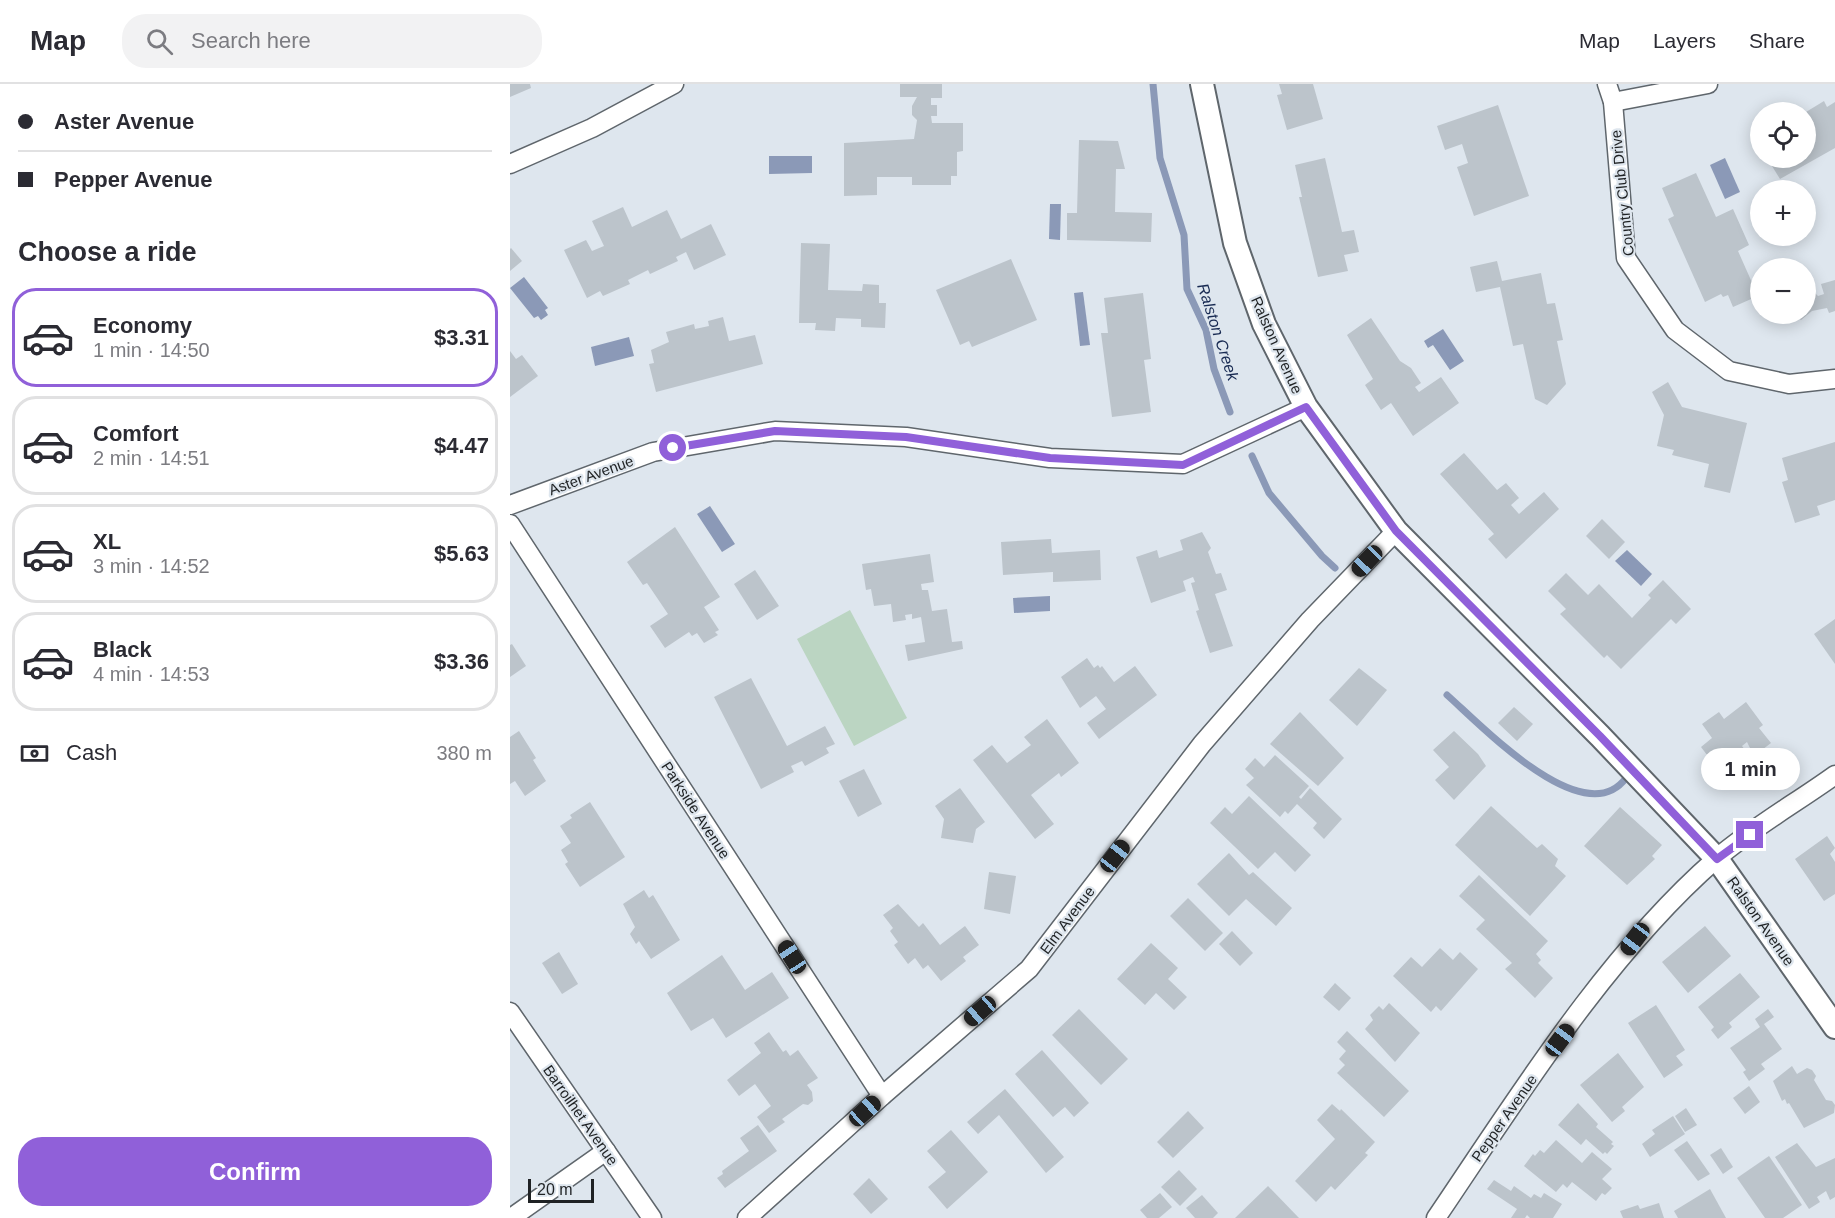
<!DOCTYPE html>
<html lang="en">
<head>
<meta charset="utf-8">
<style>
  body { margin:0; font-family:Helvetica,sans-serif; background:#f2f2f3; color:#2b2b33; height:100vh; display:flex; flex-direction:column; font-size:22px; white-space:nowrap }
  * { box-sizing:border-box; margin:0 }
  p { font-size:20px; color:#7c7c81 }
  .icon { flex:none; width:33px; height:33px; fill:none; stroke:currentColor; stroke-width:2; stroke-linecap:round; stroke-linejoin:round }
  .map { position:relative; flex:1; overflow:hidden }
  .side { display:flex; flex-direction:column; background:#fff; width:510px }
  .side>* { flex:none }
  .top-card { display:grid; align-content:center; height:132px; padding:0 18px; background:#fff }
  .fabs { position:absolute; left:1240px; top:18px; display:grid; gap:12px }
  .fabs a { display:grid; place-items:center; width:66px; height:66px; border-radius:50%; background:#fff; box-shadow:0 3px 15px #0003; font-size:30px }
  .scale { position:absolute; left:18px; bottom:15px; width:66px; box-sizing:border-box; padding-left:6px; border:3px solid #1f2224; border-top:0; font-size:16px; line-height:21px; white-space:nowrap; color:#1f2224; -webkit-text-stroke:4px #dee6ee; paint-order:stroke }
  .end { position:absolute; width:27px; height:27px; margin:-14px; border:8px solid #9060d9; background:#fff; box-shadow:0 0 0 3px #fff }
  .from { border-radius:50% }
  .bubble { position:absolute; height:42px; border-radius:21px; background:#fff; box-shadow:0 3px 15px #0003; font-size:20px; font-weight:700; line-height:42px; text-align:center }
  .car { position:absolute; width:18px; height:36px; margin:-18px -9px; border-radius:8px; box-shadow:0 0 4px 2px #0007; background:linear-gradient(#222 24%,#8ab4d8 0 40%,#222 0 76%,#8ab4d8 0 86%,#222 0) }
  .top-card b { display:flex; align-items:center; gap:21px; height:57px; font-size:22px }
  .top-card b+b { border-top:2px solid #e1e1e2 }
  .top-card i { width:15px; height:15px; background:#2b2b33 }
  ul { padding:0; list-style:none }
  li { display:flex; align-items:center; gap:18px; height:99px; margin:0 12px 9px; padding:0 6px; border:3px solid #e1e1e2; border-radius:24px }
  li div { flex:1 }
  li b { display:block; font-size:22px }
  li em { font-style:normal; font-weight:700 }
  li.current { border-color:#9060d9 }
  li>.icon { width:54px; height:54px; stroke-width:1.5 }
  h2 { padding:0 18px; font-size:27px; line-height:72px }
  .pay { display:flex; align-items:center; gap:15px; height:66px; padding:0 18px; font-size:22px }
  .pay p { margin-inline-start:auto }
  .action { display:flex; gap:12px; margin-top:auto; padding:12px 18px }
  .action a { flex:1; height:69px; border-radius:24px; background:#9060d9; color:#fff; font-size:24px; font-weight:700; line-height:69px; text-align:center }
  header { display:flex; align-items:center; gap:36px; box-sizing:border-box; height:84px; padding:0 30px; background:#fff; border-bottom:2px solid #e1e1e2 }
  header strong { font-size:28px }
  nav { display:flex; gap:33px; margin-inline-start:auto; font-size:21px }
  .search { width:420px; height:54px; background:#f2f2f3; display:flex; align-items:center; gap:15px; box-sizing:border-box; padding:0 21px; border-radius:24px; color:#7c7c81; font-size:22px }
  main { display:flex; flex:1; min-height:0 }
  .map>svg:first-child { display:block }
  .green { fill:#bbd5c2 }
  .water { fill:#8b99b7 }
  .lines { fill:none; stroke-linecap:round; stroke-linejoin:round }
  .stream { stroke:#8b99b7; stroke-width:7 }
  .building { fill:#bcc4cb }
  .minor-casing { stroke:#5f666c; stroke-width:21 }
  .tertiary-casing { stroke:#5f666c; stroke-width:26 }
  .minor { stroke:#fff; stroke-width:18 }
  .tertiary { stroke:#fff; stroke-width:22 }
  .route { stroke:#9060d9; stroke-width:8 }
  .labels { text-anchor:middle; dominant-baseline:central; stroke-width:4.5; stroke-linejoin:round; paint-order:stroke }
  .street-label { font-size:15px; fill:#1f2224; stroke:#dee6ee }
  .water-label { font-size:16px; font-style:italic; fill:#182a52; stroke:#dee6ee }
</style>
</head>
<body>
<header>
<strong>Map</strong>
<div class="search"><svg class="icon" aria-label="search" viewBox="0 0 24 24"><circle cx="10" cy="10" r="6"/><path d="M15 15l6 6"/></svg>Search here</div>
<nav><a>Map</a><a>Layers</a><a>Share</a></nav>
</header>
<main>
<section class="side">
<div class="top-card">
<b><i class="from"></i>Aster Avenue</b>
<b><i></i>Pepper Avenue</b>
</div>
<h2>Choose a ride</h2>
<ul>
<li class="current"><svg class="icon" aria-label="car" viewBox="0 0 24 24"><path d="M5 17H2v-5l4-1 3-4h7l3 4 3 1v5h-3M9 17h6M6 11h13"/><circle cx="7" cy="17" r="2"/><circle cx="17" cy="17" r="2"/></svg><div><b>Economy</b><p>1 min · 14:50</p></div><em>$3.31</em></li>
<li><svg class="icon" aria-label="car" viewBox="0 0 24 24"><path d="M5 17H2v-5l4-1 3-4h7l3 4 3 1v5h-3M9 17h6M6 11h13"/><circle cx="7" cy="17" r="2"/><circle cx="17" cy="17" r="2"/></svg><div><b>Comfort</b><p>2 min · 14:51</p></div><em>$4.47</em></li>
<li><svg class="icon" aria-label="car" viewBox="0 0 24 24"><path d="M5 17H2v-5l4-1 3-4h7l3 4 3 1v5h-3M9 17h6M6 11h13"/><circle cx="7" cy="17" r="2"/><circle cx="17" cy="17" r="2"/></svg><div><b>XL</b><p>3 min · 14:52</p></div><em>$5.63</em></li>
<li><svg class="icon" aria-label="car" viewBox="0 0 24 24"><path d="M5 17H2v-5l4-1 3-4h7l3 4 3 1v5h-3M9 17h6M6 11h13"/><circle cx="7" cy="17" r="2"/><circle cx="17" cy="17" r="2"/></svg><div><b>Black</b><p>4 min · 14:53</p></div><em>$3.36</em></li>
</ul>
<div class="pay"><svg class="icon" aria-label="cash" viewBox="0 0 24 24"><path d="M3 7h18v10H3z"/><circle cx="12" cy="12" r="2"/></svg>Cash<p>380 m</p></div>
<div class="action"><a>Confirm</a></div>
</section>
<div class="map">
<svg width="1325" height="1134" viewBox="0 0 1325 1134">
  <rect width="100%" height="100%" fill="#dee6ee"/>
  <path class="green" d="M340,526l57,108 -53,28 -57,-107z"/>
  <g class="water">
    <path d="M259,72h43v17l-43,1z"/>
    <path d="M1215,74l15,34 -15,7 -15,-34z"/>
    <path d="M540,120h11l-1,36 -11,-1z"/>
    <path d="M14,193l24,31 -3,2 3,5 -7,5 -3,-4 -4,2 -24,-30z"/>
    <path d="M573,208l7,53 -10,1 -6,-53z"/>
    <path d="M933,245l21,32 -14,9 -17,-25 -5,3 -4,-7z"/>
    <path d="M119,253l5,19 -39,10 -4,-19z"/>
    <path d="M200,422l25,38 -13,8 -25,-38z"/>
    <path d="M1117,466l25,24 -11,12 -26,-25z"/>
    <path d="M540,512v15l-36,2 -1,-15z"/>
  </g>
  <g class="lines">
    <g class="stream">
      <path d="M643,0l7,74 24,77 3,54 19,41 8,39 16,43"/>
      <path d="M742,372l17,37 53,63 13,12"/>
      <path d="M937,611c34,30 137,139 179,83"/>
    </g>
  </g>
  <g class="building">
    <path d="M0,0h20l1,4 -21,9z"/>
    <path d="M390,0h42v14h-11v7h6v11h-6l1,7h31v28l-6,1v24h-6v9h-39v-8h-35v18l-33,1v-53l70,-4 3,-19 -5,-5v-9l5,-9h-17z"/>
    <path d="M769,0h34l10,35 -36,11 -10,-35 5,-1z"/>
    <path d="M1314,17l3,6 8,-5v46l-55,31 -13,-21h39v-46z"/>
    <path d="M988,21l31,91 -55,20 -17,-49 11,-4 -6,-19 -17,6 -8,-24z"/>
    <path d="M569,56l39,1 7,28h-9l-1,43 37,1 -1,29 -84,-2v-27h10z"/>
    <path d="M815,74l17,74 12,-2 5,22 -15,3 4,16 -30,6 -19,-80h3l-7,-32z"/>
    <path d="M1186,89l20,44 17,-8 16,36 -11,6 20,45 -25,11 -5,-12 -5,2 -2,-3 -16,8 -37,-83 6,-3 -12,-28z"/>
    <path d="M113,123l9,20 35,-17 14,29 30,-15 15,31 -32,15 -8,-18 -10,5 2,4 -28,13 -2,-4 -20,10 2,4 -27,12 -3,-5 -13,7 -23,-48 22,-10 6,11 12,-5 -12,-25z"/>
    <path d="M291,159l29,1 -2,46 34,1 1,-7 16,1v18h7l-1,25 -24,-1v-8l-25,-1 -1,13 -20,-1 1,-7h-17z"/>
    <path d="M1,164l11,13 -12,10v-22z"/>
    <path d="M501,175l26,61 -65,27 -3,-6 -9,4 -24,-55z"/>
    <path d="M987,177l5,20 39,-8 6,31 8,-1 8,37 -6,1 9,43 -19,21 -12,-6 -12,-55 -10,2 -13,-59 -24,5 -6,-25z"/>
    <path d="M1325,196v31l-6,2 -2,-5 -15,3 -11,9 -7,-6h12v-21l5,-4 7,7 6,-2 -3,-10z"/>
    <path d="M633,209l8,66 -7,1 7,52 -39,5 -11,-84h7l-4,-35z"/>
    <path d="M213,233l6,24 26,-6 8,29 -107,28 -7,-28 5,-1 -3,-13 18,-8 -3,-10 28,-8 1,5 14,-3 -1,-5z"/>
    <path d="M861,234l29,43 11,7 10,15 -6,4 4,5 22,-15 18,26 -46,33 -22,-33 -10,7 -16,-25 8,-6 -26,-44z"/>
    <path d="M0,267l6,8 6,-4 16,21 -28,21z"/>
    <path d="M1158,298l14,25 65,16 -17,70 -26,-6 5,-23 -37,-9 2,-5 -17,-4 7,-31 -12,-23z"/>
    <path d="M1325,358v58l-18,6 3,9 -25,8 -13,-41 6,-2 -6,-22z"/>
    <path d="M954,369l33,37 9,-7 13,15 -8,7 8,9 25,-22 15,17 -53,50 -18,-20 6,-5 -54,-60z"/>
    <path d="M1092,435l23,23 -16,17 -23,-23z"/>
    <path d="M165,443l45,70 -16,10 15,23 -4,2 3,3 -14,8 -7,-10 -5,3 -3,-4 -24,16 -15,-22 18,-12 -21,-31 -4,2 -16,-23z"/>
    <path d="M692,448l9,16 -3,4 8,22 5,-1 6,17 -12,4 18,52 -23,7 -14,-42 3,-1 -8,-27 4,-1 -2,-5 -10,4 3,10 -35,12 -15,-46 21,-7 2,8 24,-8 -3,-10z"/>
    <path d="M541,455l1,14 48,-3 1,30 -48,2v-10l-50,3 -2,-33z"/>
    <path d="M420,470l4,28 -13,2 1,6h6l4,21 15,-2 5,33 10,-1 1,8 -55,12 -3,-16 20,-3 -4,-25 -9,2v-5l-7,1 1,5 -13,2 -2,-18 -17,2 -3,-17 -5,1 -4,-26z"/>
    <path d="M245,486l24,36 -22,14 -23,-36z"/>
    <path d="M1056,489l22,22 11,-11 33,34 19,-20 -3,-3 15,-15 28,29 -15,15 -5,-5 -50,50 -14,-14 -3,3 -44,-44 6,-5 -18,-18z"/>
    <path d="M1325,535v45l-21,-30z"/>
    <path d="M2,560l14,22 -16,11v-32z"/>
    <path d="M577,574l7,10 4,-3 2,3 2,-2 12,16 21,-16 22,29 -58,44 -12,-16 19,-14 -10,-13 -16,12 -19,-31z"/>
    <path d="M849,584l28,22 -30,36 -28,-26z"/>
    <path d="M241,594l36,68 38,-20 10,18 -9,4 3,5 -24,13 -3,-5 -11,5 3,6 -33,17 -47,-92z"/>
    <path d="M1236,618l17,23 -4,3 12,15 -17,13 -7,-14 -5,4 3,4 -6,5 4,5 -2,3 -18,13 -22,-29 11,-9 -10,-14 17,-12 5,7z"/>
    <path d="M1004,623l19,17 -16,17 -19,-18z"/>
    <path d="M790,628l44,46 -26,28 -48,-42z"/>
    <path d="M537,635l32,44 -18,14 -2,-4 -28,22 23,29 -19,15 -62,-79 19,-15 15,18 24,-18 -7,-8z"/>
    <path d="M9,647l17,27 -3,2 13,21 -21,15 -10,-15 -5,3v-47z"/>
    <path d="M944,647l24,23 8,12 -32,34 -19,-20 14,-13 -16,-17z"/>
    <path d="M765,671l34,31 -10,11 2,2 9,-11 32,31 -18,20 -11,-11 4,-5 -20,-19 -9,10 -3,-3 -5,6 -34,-32 8,-7 -9,-9 10,-11 9,9z"/>
    <path d="M354,685l18,35 -24,13 -19,-36z"/>
    <path d="M450,704l25,34 -9,7 -3,14 -32,-5 3,-19 -9,-13z"/>
    <path d="M739,712l62,59 -16,17 -20,-20 -17,17 -48,-46 15,-16 7,7z"/>
    <path d="M80,718l35,55 -45,30 -15,-23 3,-2 -7,-12 10,-7 -11,-17 12,-8 -2,-3z"/>
    <path d="M981,722l46,42 5,-4 16,15 -3,7 11,10 -36,40 -75,-71z"/>
    <path d="M1110,723l42,38 -10,11 3,3 -28,26 -43,-39z"/>
    <path d="M1317,752l8,12 -5,6 5,8v32l-11,7 -29,-42z"/>
    <path d="M719,769l20,22 4,-3 39,36 -16,18 -30,-27 -17,17 -32,-32z"/>
    <path d="M479,788l27,4 -6,38 -26,-5z"/>
    <path d="M969,791l69,66 -12,13 5,6 -3,3 15,15 -18,20 -30,-29 7,-6 -36,-34 9,-9 -26,-24z"/>
    <path d="M134,806l5,8 4,-3 27,45 -29,19 -12,-18 -3,3 -6,-10 5,-7 -12,-23z"/>
    <path d="M678,814l35,35 -18,18 -35,-35z"/>
    <path d="M388,820l21,23 4,-4 17,22 25,-19 14,19 -16,12 3,4 -25,20 -13,-16 -5,4 -8,-11 -7,6 -14,-19 4,-3 -8,-11 3,-3 -10,-13z"/>
    <path d="M1195,842l26,30 -43,37 -26,-31z"/>
    <path d="M722,847l21,22 -13,13 -21,-22z"/>
    <path d="M641,859l27,25 -10,11 19,18 -13,13 -18,-17 -11,12 -28,-26z"/>
    <path d="M930,864l13,12 7,-8 18,17 -37,42 -5,-5 -5,6 -38,-36 18,-19 11,10z"/>
    <path d="M49,868l19,32 -16,10 -20,-31z"/>
    <path d="M212,871l23,35 27,-18 17,26 -63,40 -13,-20 -22,13 -24,-38z"/>
    <path d="M1230,889l20,24 -31,26 3,4 -14,12 -7,-9 3,-3 -16,-20z"/>
    <path d="M825,899l16,15 -12,13 -16,-14z"/>
    <path d="M879,919l31,30 -25,29 -30,-33 8,-9 -3,-5 9,-9 4,4z"/>
    <path d="M1146,921l29,45 -9,6 7,9 -19,13 -36,-55z"/>
    <path d="M569,925l49,50 -27,26 -49,-50z"/>
    <path d="M1258,925l6,8 -10,7 18,25 -21,15 4,5 -16,12 -6,-9 3,-2 -16,-22 30,-21 -5,-8z"/>
    <path d="M837,947l62,60 -25,26 -47,-44 8,-8 -6,-6 7,-8 -9,-9z"/>
    <path d="M259,948l14,20 3,-2 4,6 8,-6 20,28 -11,7 5,7 1,9 -5,4 -5,-1 -21,15 3,3 -16,11 -12,-16 14,-11 -16,-22 -16,12 -12,-16 34,-27 -7,-10z"/>
    <path d="M532,966l47,53 -15,14 -9,-10 -12,10 -38,-43z"/>
    <path d="M1108,969l26,34 -22,20 3,4 -13,11 -32,-37z"/>
    <path d="M1282,982l5,8 10,-6 5,2 4,6 -2,4 12,20 6,1 3,4 -1,8 -30,15 -15,-25 -2,1 -2,-5 -3,2 -9,-20z"/>
    <path d="M1239,1002l11,16 -15,12 -12,-16z"/>
    <path d="M495,1005l59,68 -18,16 -47,-58 -21,19 -11,-12z"/>
    <path d="M1068,1019l20,21 -2,3 17,15 -2,2 3,2 -7,8 -2,-2 -2,2 -17,-15 -5,6 -23,-20z"/>
    <path d="M822,1020l8,7 1,-2 34,33 -10,11 3,2 -33,35 -4,-4 -15,16 -21,-21 40,-42 -18,-19z"/>
    <path d="M1176,1024l11,17 -12,7 -10,-16z"/>
    <path d="M678,1027l16,17 -31,30 -16,-16z"/>
    <path d="M1163,1032l12,18 -35,23 -8,-13 13,-10 -3,-4z"/>
    <path d="M248,1041l19,26 -52,37 -8,-10 6,-4 -1,-3 27,-20 -9,-13z"/>
    <path d="M441,1046l37,42 -41,37 -19,-22 18,-15 -19,-21z"/>
    <path d="M1046,1056l26,23 10,-11 20,17 -10,10 10,9 -7,7 -3,-2 -6,8 -24,-19 -5,6 -4,-4 -7,8 -32,-26 9,-12 2,2 5,-6 4,3z"/>
    <path d="M1177,1057l23,33 -12,7 -24,-31z"/>
    <path d="M1287,1059l19,24 19,-9v39l-5,3 -4,-9 -9,6 3,5 -11,7 -34,-52z"/>
    <path d="M1211,1064l12,19 -10,7 -13,-19z"/>
    <path d="M1259,1072l33,49 -19,13h-18l-28,-40z"/>
    <path d="M669,1086l18,19 -17,17 -19,-19z"/>
    <path d="M359,1094l19,21 -17,15 -18,-20z"/>
    <path d="M984,1096l17,11 3,-5 17,12 3,-4 7,4 3,-5 18,11 -9,14h-23l-3,-3 -2,3h-14l6,-9 -30,-20z"/>
    <path d="M758,1102l31,32h-64z"/>
    <path d="M1200,1105l16,29h-48l-4,-7z"/>
    <path d="M650,1109l12,14 -13,11h-12l-7,-8z"/>
    <path d="M692,1111l16,18 -5,5h-18l-9,-10z"/>
    <path d="M1149,1119l5,15h-41l-3,-7 18,-6 2,4z"/>
  </g>
  <g class="lines">
    <defs>
      <g id="minor">
        <path d="M1097,0l6,18 13,156 49,72 54,41 60,13 46,-5"/>
        <path d="M1103,18l95,-18"/>
        <path d="M0,80l82,-36 82,-44"/>
        <path d="M0,421l143,-53 122,-21 131,6 144,21 133,6 123,-57"/>
        <path d="M0,440l372,572"/>
        <path d="M0,928l142,206"/>
        <path d="M1,1134l95,-67"/>
        <path d="M237,1134l135,-122 147,-127 173,-225 108,-124 86,-89"/>
        <path d="M926,1134c82,-121 169,-262 280,-359 36,-31 80,-56 119,-84"/>
      </g>
      <path id="tertiary" d="M692,0l33,159 29,81 42,83 90,124 204,205 117,123 118,168"/>
    </defs>
    <use href="#minor" class="minor-casing"/>
    <use href="#tertiary" class="tertiary-casing"/>
    <use href="#minor" class="minor"/>
    <use href="#tertiary" class="tertiary"/>
  </g>
  <g class="lines">
    <path class="route" d="M163,364l102,-17 131,6 144,21 133,7 123,-58 90,124 204,205 117,123 33,-24"/>
  </g>
  <g class="labels">
    <g class="street-label">
      <text transform="translate(1112 109) rotate(-96)">Country Club Drive</text>
      <text transform="translate(767 261) rotate(66)">Ralston Avenue</text>
      <text transform="translate(81 391) rotate(-20)">Aster Avenue</text>
      <text transform="translate(186 726) rotate(57)">Parkside Avenue</text>
      <text transform="translate(557 836) rotate(-53)">Elm Avenue</text>
      <text transform="translate(1251 837) rotate(55)">Ralston Avenue</text>
      <text transform="translate(71 1031) rotate(55)">Barroilhet Avenue</text>
      <text transform="translate(994 1034) rotate(-55)">Pepper Avenue</text>
    </g>
    <g class="water-label">
      <text transform="translate(708 248) rotate(72)">Ralston Creek</text>
    </g>
  </g>
</svg>
<div class="fabs">
<a><svg class="icon" aria-label="locate" viewBox="0 0 24 24"><circle cx="12" cy="12" r="6"/><path d="M12 2v4M12 18v4M2 12h4M18 12h4"/></svg></a>
<a>+</a>
<a>−</a>
</div>
<div class="scale">20 m</div>
<i class="end from" style="left:163px;top:364px"></i>
<i class="end" style="left:1240px;top:751px"></i>
<div class="bubble" style="left:1191px;top:664px;width:99px">1 min</div>
<i class="car" style="left:857px;top:477px;rotate:224deg"></i>
<i class="car" style="left:605px;top:772px;rotate:38deg"></i>
<i class="car" style="left:1125px;top:855px;rotate:217deg"></i>
<i class="car" style="left:282px;top:873px;rotate:327deg"></i>
<i class="car" style="left:470px;top:927px;rotate:229deg"></i>
<i class="car" style="left:1050px;top:956px;rotate:37deg"></i>
<i class="car" style="left:355px;top:1027px;rotate:48deg"></i>
</div>
</main>
</body>
</html>
